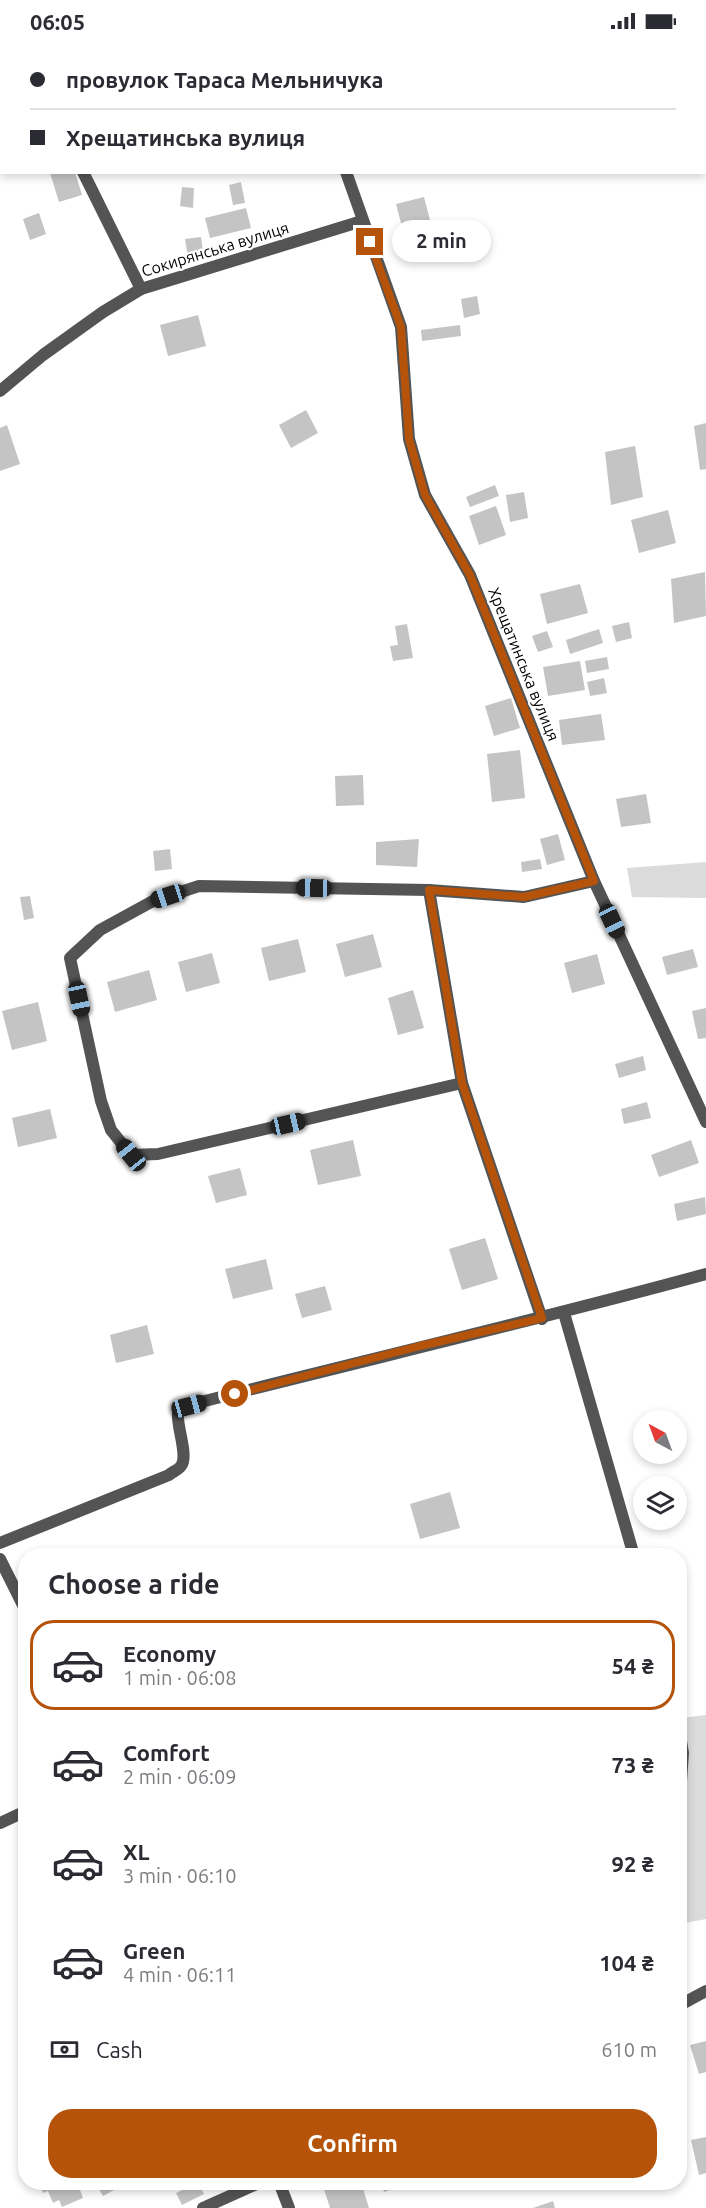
<!DOCTYPE html>
<html lang="en">
<head>
<meta charset="utf-8">
<style>
  body { margin:0; font-family:Ubuntu,sans-serif; background:#f2f2f3; color:#2b2b33; height:100vh; display:flex; flex-direction:column; font-size:22px; white-space:nowrap }
  * { box-sizing:border-box; margin:0 }
  p { font-size:20px; color:#7c7c81 }
  .icon { flex:none; width:33px; height:33px; fill:none; stroke:currentColor; stroke-width:2; stroke-linecap:round; stroke-linejoin:round }
  .map { position:relative; flex:1; overflow:hidden }
  .details { position:absolute; left:18px; top:1506px; width:669px; height:642px; display:flex; flex-direction:column; background:#fff; border-radius:24px; box-shadow:0 3px 9px #0003 }
  .details>* { flex:none }
  .hud { position:absolute; left:0px; top:0px; width:706px; height:132px; box-shadow:0 3px 9px #0003; display:grid; align-content:center; height:132px; padding:0 30px; background:#fff }
  .needle { width:39px; rotate:319deg }
  .buttons { position:absolute; left:633px; top:1368px; display:grid; gap:12px }
  .buttons a { display:grid; place-items:center; width:54px; height:54px; border-radius:50%; background:#fff; box-shadow:0 3px 9px #0003; font-size:30px }
  .end { position:absolute; width:27px; height:27px; margin:-14px; border:8px solid #b45309; background:#fff; box-shadow:0 0 0 3px #fff }
  .from { border-radius:50% }
  .bubble { position:absolute; height:42px; border-radius:21px; background:#fff; box-shadow:0 3px 9px #0003; font-size:20px; font-weight:700; line-height:42px; text-align:center }
  .car { position:absolute; width:18px; height:36px; margin:-18px -9px; border-radius:8px; box-shadow:0 0 4px 2px #0007; background:linear-gradient(#222 24%,#8ab4d8 0 40%,#222 0 76%,#8ab4d8 0 86%,#222 0) }
  .hud b { display:flex; align-items:center; gap:21px; height:57px; font-size:22px }
  .hud b+b { border-top:2px solid #e1e1e2 }
  .hud i { width:15px; height:15px; background:#2b2b33 }
  ul { padding:0; list-style:none }
  li { display:flex; align-items:center; gap:18px; height:90px; margin:0 12px 9px; padding:0 18px; border:3px solid transparent; border-radius:24px }
  li div { flex:1 }
  li b { display:block; font-size:22px }
  li em { font-style:normal; font-weight:700 }
  li.current { border-color:#b45309 }
  li>.icon { width:54px; height:54px; stroke-width:1.5 }
  h2 { padding:0 30px; font-size:27px; line-height:72px }
  .pay { display:flex; align-items:center; gap:15px; height:66px; padding:0 30px; font-size:22px }
  .pay p { margin-inline-start:auto }
  .primary-button { display:flex; gap:12px; margin-top:auto; padding:12px 30px }
  .primary-button a { flex:1; height:69px; border-radius:24px; background:#b45309; color:#fff; font-size:24px; font-weight:700; line-height:69px; text-align:center }
  .status { display:flex; justify-content:space-between; align-items:center; height:42px; padding:0 30px; background:#fff; direction:ltr }
  .status svg { height:16px; fill:currentColor }
  .map>svg:first-child { display:block }
  .green { fill:#dbdbdb }
  .building { fill:#c4c4c4 }
  .lines { fill:none; stroke-linecap:round; stroke-linejoin:round }
  .street { stroke:#545454; stroke-width:12 }
  .route { stroke:#b45309; stroke-width:8 }
  .labels { text-anchor:middle; dominant-baseline:central; stroke-width:4.5; stroke-linejoin:round; paint-order:stroke }
  .street-label { font-size:16px; fill:#000; stroke:#fff }
</style>
</head>
<body>
<div class="status"><b>06:05</b><svg viewBox="0 0 49 12"><path d="M0 12V9h3v3zM5 12V6h3v6zM10 12V3h3v9zM15 12V0h3v12zM26 1h20v11H26zM47 4h2v5h-2z"/></svg></div>
<div class="map">
<svg width="706" height="2166" viewBox="0 0 706 2166">
  <rect width="100%" height="100%" fill="#fff"/>
  <g class="green">
    <path d="M706,820v36l-74,-1 -5,-29z"/>
    <path d="M706,1673v204l-26,5v-206z"/>
  </g>
  <g class="building">
    <path d="M75,130l7,23 -23,7 -9,-29z"/>
    <path d="M241,140l4,21 -12,2 -4,-20z"/>
    <path d="M182,145l12,1 -1,20 -13,-2z"/>
    <path d="M424,155l6,23 -28,7 -6,-23z"/>
    <path d="M246,166l5,20 -41,10 -5,-20z"/>
    <path d="M39,171l7,21 -16,6 -7,-21z"/>
    <path d="M201,195l3,23 -15,3 -4,-24z"/>
    <path d="M477,254l3,18 -16,4 -3,-19z"/>
    <path d="M198,273l8,31 -38,10 -8,-31z"/>
    <path d="M460,283l1,11 -39,5 -1,-11z"/>
    <path d="M306,368l12,23 -27,15 -12,-23z"/>
    <path d="M706,381v46l-6,1 -6,-44z"/>
    <path d="M7,383l13,39 -20,7v-43z"/>
    <path d="M635,404l8,51 -32,8 -6,-53z"/>
    <path d="M495,443l4,11 -29,11 -4,-10z"/>
    <path d="M524,450l4,26 -18,4 -4,-27z"/>
    <path d="M496,464l10,29 -27,10 -10,-29z"/>
    <path d="M668,468l8,33 -37,10 -8,-33z"/>
    <path d="M705,530l1,44 -32,7 -3,-44z"/>
    <path d="M580,542l8,29 -41,11 -7,-30z"/>
    <path d="M629,580l3,16 -16,4 -4,-16z"/>
    <path d="M407,582l6,34 -20,3 -3,-15 8,-1 -3,-19z"/>
    <path d="M599,587l4,14 -33,11 -4,-14z"/>
    <path d="M547,589l6,16 -15,5 -6,-16z"/>
    <path d="M607,615l2,12 -22,4 -2,-12z"/>
    <path d="M580,619l5,29 -37,6 -5,-29z"/>
    <path d="M604,636l3,15 -17,3 -3,-14z"/>
    <path d="M511,656l9,30 -26,8 -9,-30z"/>
    <path d="M601,672l4,26 -43,5 -3,-25z"/>
    <path d="M520,708l5,48 -33,4 -5,-48z"/>
    <path d="M363,733l1,30 -28,1 -1,-30z"/>
    <path d="M646,752l5,29 -30,4 -5,-28z"/>
    <path d="M558,792l7,26 -18,5 -7,-26z"/>
    <path d="M419,797l-2,28 -41,-2v-23z"/>
    <path d="M170,807l2,20 -17,2 -2,-20z"/>
    <path d="M540,817l2,10 -20,3 -1,-10z"/>
    <path d="M30,854l4,22 -10,2 -4,-23z"/>
    <path d="M373,892l9,33 -37,10 -9,-33z"/>
    <path d="M298,897l8,33 -37,9 -8,-33z"/>
    <path d="M693,907l5,18 -31,8 -5,-18z"/>
    <path d="M212,911l8,30 -34,9 -8,-30z"/>
    <path d="M597,912l8,30 -33,9 -8,-30z"/>
    <path d="M149,928l8,30 -42,12 -8,-30z"/>
    <path d="M413,948l11,38 -26,7 -10,-37z"/>
    <path d="M38,960l9,39 -35,9 -10,-39z"/>
    <path d="M706,966v30l-8,1 -6,-28z"/>
    <path d="M643,1014l3,14 -27,8 -4,-14z"/>
    <path d="M647,1060l4,16 -27,6 -3,-15z"/>
    <path d="M50,1067l7,29 -39,9 -6,-29z"/>
    <path d="M353,1098l8,36 -43,9 -8,-35z"/>
    <path d="M691,1098l8,23 -40,14 -8,-22z"/>
    <path d="M240,1126l7,27 -31,8 -8,-27z"/>
    <path d="M705,1155l1,17 -29,7 -3,-17z"/>
    <path d="M485,1196l13,41 -36,11 -13,-41z"/>
    <path d="M266,1217l7,30 -40,10 -8,-30z"/>
    <path d="M325,1244l7,24 -30,8 -7,-24z"/>
    <path d="M147,1283l7,29 -38,9 -6,-28z"/>
    <path d="M450,1450l10,36 -40,11 -10,-35z"/>
    <path d="M706,1999v31l-7,2 -9,-29z"/>
    <path d="M706,2095v36l-7,2 -8,-35z"/>
    <path d="M38,2140h39l6,16 -21,9 -3,-7 -6,3 -5,-12 -5,2z"/>
    <path d="M95,2140h34l-26,14z"/>
    <path d="M198,2140l6,12 -22,11 -6,-12z"/>
    <path d="M343,2140h18l8,26h-39l-6,-19z"/>
    <path d="M381,2140h29v1l-26,9z"/>
    <path d="M553,2159l2,7h-22z"/>
  </g>
  <g class="lines">
    <g class="street">
      <path d="M18,0l1,2"/>
      <path d="M301,0v2"/>
      <path d="M83,130l58,117"/>
      <path d="M346,130l55,155 8,112 16,56 45,80 124,306 112,241"/>
      <path d="M0,349l43,-36 60,-43 38,-23 221,-68"/>
      <path d="M429,848l33,193 80,236"/>
      <path d="M462,1041l-304,71 -27,1 -20,-25 -10,-29 -31,-143 30,-28 53,-29 46,-15 230,4 95,7 70,-16"/>
      <path d="M564,1271l70,243"/>
      <path d="M0,1501l169,-68c3,-3 9,-5 12,-9 8,-10 -5,-40 -3,-54l11,-7c172,-44 345,-84 517,-131"/>
      <path d="M0,1517l26,52"/>
      <path d="M680,1693l3,18 -3,42"/>
      <path d="M0,1781l26,-12"/>
      <path d="M680,1963l26,-14"/>
      <path d="M279,2140l10,26"/>
      <path d="M203,2166l58,-26"/>
    </g>
  </g>
  <g class="lines">
    <path class="route" d="M235,1352l185,-48 122,-28 -80,-235 -33,-193 95,7 70,-16 -124,-306 -45,-80 -16,-56 -8,-112 -31,-85"/>
  </g>
  <g class="labels">
    <g class="street-label">
      <text transform="translate(215 207) rotate(-17)">Сокирянська вулиця</text>
      <text transform="translate(524 622) rotate(68)">Хрещатинська вулиця</text>
    </g>
  </g>
</svg>
<div class="buttons">
<a><svg class="needle" viewBox="-14 -14 28 28"><path d="M0-13l5 13h-10z" fill="#e53935"/><path d="M0 13l5-13h-10z" fill="#7c7c81"/></svg></a>
<a><svg class="icon" aria-label="layers" viewBox="0 0 24 24"><path d="M12 4l9 5-9 5-9-5zM3 14l9 5 9-5"/></svg></a>
</div>
<i class="end from" style="left:235px;top:1352px"></i>
<i class="end" style="left:370px;top:200px"></i>
<div class="bubble" style="left:392px;top:178px;width:99px">2 min</div>
<i class="car" style="left:314px;top:846px;rotate:271deg"></i>
<i class="car" style="left:168px;top:854px;rotate:252deg"></i>
<i class="car" style="left:612px;top:879px;rotate:155deg"></i>
<i class="car" style="left:79px;top:957px;rotate:168deg"></i>
<i class="car" style="left:288px;top:1082px;rotate:77deg"></i>
<i class="car" style="left:131px;top:1113px;rotate:321deg"></i>
<i class="car" style="left:189px;top:1364px;rotate:75deg"></i>
<div class="hud">
<b><i class="from"></i>провулок Тараса Мельничука</b>
<b><i></i>Хрещатинська вулиця</b>
</div>
<section class="details">
<h2>Choose a ride</h2>
<ul>
<li class="current"><svg class="icon" aria-label="car" viewBox="0 0 24 24"><path d="M5 17H2v-5l4-1 3-4h7l3 4 3 1v5h-3M9 17h6M6 11h13"/><circle cx="7" cy="17" r="2"/><circle cx="17" cy="17" r="2"/></svg><div><b>Economy</b><p>1 min · 06:08</p></div><em>54 ₴</em></li>
<li><svg class="icon" aria-label="car" viewBox="0 0 24 24"><path d="M5 17H2v-5l4-1 3-4h7l3 4 3 1v5h-3M9 17h6M6 11h13"/><circle cx="7" cy="17" r="2"/><circle cx="17" cy="17" r="2"/></svg><div><b>Comfort</b><p>2 min · 06:09</p></div><em>73 ₴</em></li>
<li><svg class="icon" aria-label="car" viewBox="0 0 24 24"><path d="M5 17H2v-5l4-1 3-4h7l3 4 3 1v5h-3M9 17h6M6 11h13"/><circle cx="7" cy="17" r="2"/><circle cx="17" cy="17" r="2"/></svg><div><b>XL</b><p>3 min · 06:10</p></div><em>92 ₴</em></li>
<li><svg class="icon" aria-label="car" viewBox="0 0 24 24"><path d="M5 17H2v-5l4-1 3-4h7l3 4 3 1v5h-3M9 17h6M6 11h13"/><circle cx="7" cy="17" r="2"/><circle cx="17" cy="17" r="2"/></svg><div><b>Green</b><p>4 min · 06:11</p></div><em>104 ₴</em></li>
</ul>
<div class="pay"><svg class="icon" aria-label="cash" viewBox="0 0 24 24"><path d="M3 7h18v10H3z"/><circle cx="12" cy="12" r="2"/></svg>Cash<p>610 m</p></div>
<div class="primary-button"><a>Confirm</a></div>
</section>
</div>
</body>
</html>
